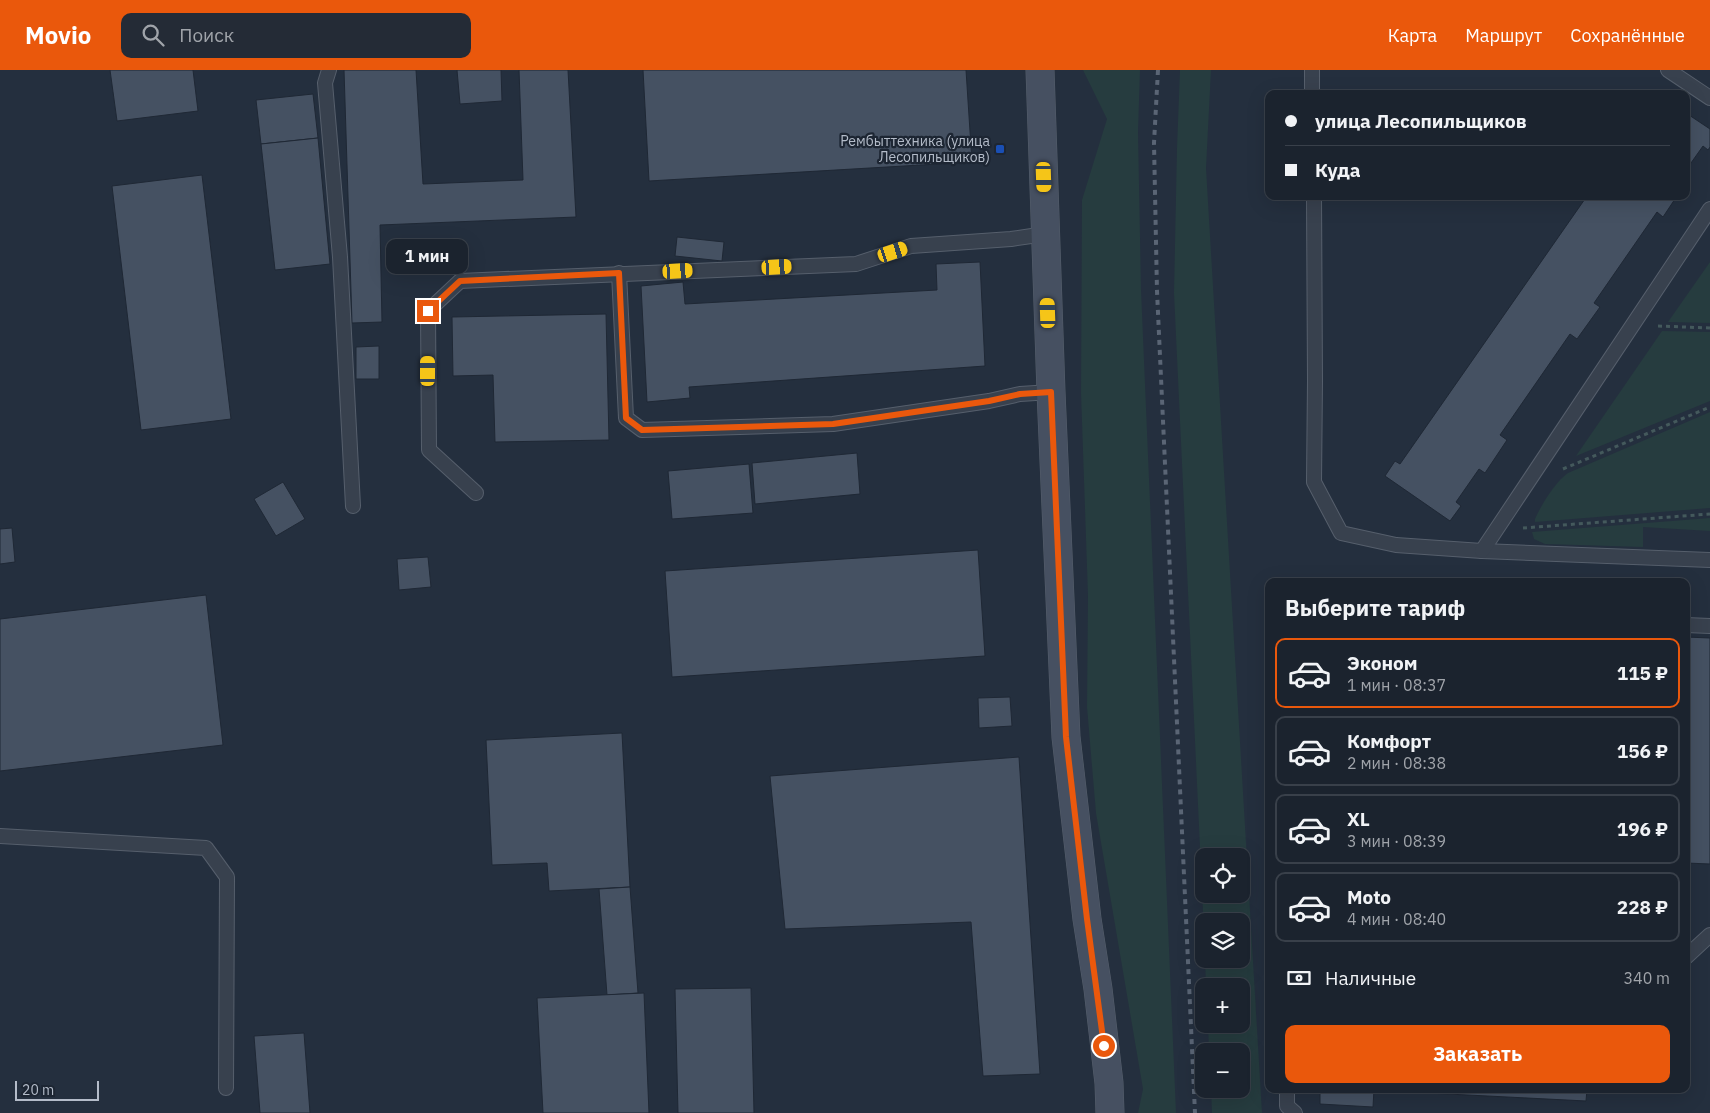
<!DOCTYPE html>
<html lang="ru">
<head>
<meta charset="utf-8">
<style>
  body { margin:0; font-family:"IBM Plex Sans",sans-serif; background:#242b36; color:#f1f3f6; height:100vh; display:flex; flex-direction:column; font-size:19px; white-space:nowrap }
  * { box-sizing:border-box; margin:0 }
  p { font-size:16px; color:#a0a4aa }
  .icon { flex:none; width:28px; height:28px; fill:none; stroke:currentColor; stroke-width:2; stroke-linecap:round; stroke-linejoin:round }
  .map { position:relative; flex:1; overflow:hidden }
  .panel { position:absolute; left:1265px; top:508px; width:425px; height:515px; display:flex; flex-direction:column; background:#1b232e; border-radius:10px; box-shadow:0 5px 20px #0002,0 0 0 1px #39404a }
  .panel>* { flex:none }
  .hud { position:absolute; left:1265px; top:20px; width:425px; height:110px; border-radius:10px; box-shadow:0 5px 20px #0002,0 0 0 1px #39404a; display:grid; align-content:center; height:110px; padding:0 20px; background:#1b232e }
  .buttons { position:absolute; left:1195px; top:778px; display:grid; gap:10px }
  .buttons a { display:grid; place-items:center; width:55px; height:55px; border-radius:10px; background:#1b232e; box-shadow:0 5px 20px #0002,0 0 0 1px #39404a; font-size:25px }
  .scale { position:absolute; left:15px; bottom:12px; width:84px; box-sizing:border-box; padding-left:5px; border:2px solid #b4bcc9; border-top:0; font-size:14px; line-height:18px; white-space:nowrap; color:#b4bcc9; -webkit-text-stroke:4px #1d2633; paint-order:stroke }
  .end { position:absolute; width:22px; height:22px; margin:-11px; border:6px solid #ea580c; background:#fff; box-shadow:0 0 0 2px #fff }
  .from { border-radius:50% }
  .bubble { position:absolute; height:35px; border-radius:10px; background:#1b232e; box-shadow:0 5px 20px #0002,0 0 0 1px #39404a; font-size:16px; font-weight:700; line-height:35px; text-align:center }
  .car { position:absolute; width:15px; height:30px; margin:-15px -8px; border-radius:6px; box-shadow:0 0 4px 1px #0007; background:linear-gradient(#f5c518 24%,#345 0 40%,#f5c518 0 76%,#345 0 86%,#f5c518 0) }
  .hud b { display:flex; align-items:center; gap:18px; height:48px; font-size:19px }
  .hud b+b { border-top:1px solid #39404a }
  .hud i { width:12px; height:12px; background:#f1f3f6 }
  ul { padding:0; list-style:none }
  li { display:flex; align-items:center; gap:15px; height:70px; margin:0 10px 8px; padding:0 10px; border:2px solid #39404a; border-radius:10px }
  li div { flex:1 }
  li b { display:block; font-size:19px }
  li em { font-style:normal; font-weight:700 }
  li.active { border-color:#ea580c }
  li>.icon { width:45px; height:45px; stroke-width:1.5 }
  h2 { padding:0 20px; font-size:22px; line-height:60px }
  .pay { display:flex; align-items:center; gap:12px; height:55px; padding:0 20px; font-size:19px }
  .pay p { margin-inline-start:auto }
  .button { display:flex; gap:10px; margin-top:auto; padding:10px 20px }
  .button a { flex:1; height:58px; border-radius:10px; background:#ea580c; color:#fff; font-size:20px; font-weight:700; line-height:58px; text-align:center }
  header { display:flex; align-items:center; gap:30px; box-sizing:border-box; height:70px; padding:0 25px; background:#ea580c; color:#fff }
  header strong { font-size:24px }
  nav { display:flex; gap:28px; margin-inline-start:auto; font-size:18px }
  .search { width:350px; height:45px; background:#242b36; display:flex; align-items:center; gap:12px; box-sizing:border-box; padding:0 18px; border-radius:10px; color:#a0a4aa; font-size:19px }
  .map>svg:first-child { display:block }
  .green { fill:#263c3f; fill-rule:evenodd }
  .building { fill:#455162; stroke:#1f2835 }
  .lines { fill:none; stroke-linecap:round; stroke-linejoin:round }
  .lane-casing { stroke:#565f6c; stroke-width:16 }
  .secondary-casing { stroke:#565f6c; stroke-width:29 }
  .path { stroke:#44595c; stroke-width:3; stroke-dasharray:4 4; stroke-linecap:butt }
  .lane { stroke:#38414e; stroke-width:14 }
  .secondary { stroke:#465061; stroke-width:28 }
  .rail { stroke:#5a6575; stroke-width:4; stroke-dasharray:5 5; stroke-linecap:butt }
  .route { stroke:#ea580c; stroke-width:6 }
  .transit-dot { fill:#1a4fb4; stroke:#1d2633; stroke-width:2 }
  .labels { text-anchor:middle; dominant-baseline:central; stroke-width:4.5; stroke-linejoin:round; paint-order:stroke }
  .poi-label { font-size:14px; fill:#b4bcc9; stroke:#1d2633; text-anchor:end }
</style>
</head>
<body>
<header>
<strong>Movio</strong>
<div class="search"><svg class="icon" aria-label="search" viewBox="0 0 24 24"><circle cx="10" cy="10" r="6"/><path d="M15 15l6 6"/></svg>Поиск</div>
<nav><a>Карта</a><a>Маршрут</a><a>Сохранённые</a></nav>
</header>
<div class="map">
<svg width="1710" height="1043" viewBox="0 0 1710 1043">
  <rect width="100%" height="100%" fill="#242f3e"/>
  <g class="green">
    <path d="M1083,0h57l-2,62 3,158 35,823h-38l5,-24 -47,-276 -9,-106 1,-111 -7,-203 1,-193 25,-81z"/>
    <path d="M1180,0h31l-5,98 56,945h-50l-1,-24h30v-38h-32l-1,-27h33v-38h-35l-1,-27h36v-38h-37v12l-30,-640 3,-145zM1241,786v38h-37v-38z"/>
    <path d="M1710,192v61l-42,-1z"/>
    <path d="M1662,261l48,1v69l-134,55z"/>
    <path d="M1710,342v96l-175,14v-3c6,-14 21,-38 33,-46z"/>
    <path d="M1710,448v13l-67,-4v20l-98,-3 -11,-5 -2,-7z"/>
  </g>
  <g class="building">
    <path d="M110,0h83l5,41 -81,10z"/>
    <path d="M344,0h72l7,114 100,-4 -4,-110h49l8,147 -196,8 2,97 -30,1z"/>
    <path d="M457,0h44l1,31 -42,3z"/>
    <path d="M643,0h323l6,92 -323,19z"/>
    <path d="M313,24l5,44 -57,6 -5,-44z"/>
    <path d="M1686,43l24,16v18l-2,3 -5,-4 -17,24z"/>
    <path d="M318,68l12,126 -55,6 -14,-126z"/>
    <path d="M202,105l29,244 -90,11 -29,-244z"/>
    <path d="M1587,126h90l-14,21 -6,-5 -63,91 6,4 -23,32 -7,-5 -70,101 7,5 -22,33 -6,-4 -23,33 5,4 -11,15 -65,-45 10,-15 5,3z"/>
    <path d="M677,167l47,5 -2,19 -47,-5z"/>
    <path d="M980,192l5,104 -296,21 1,11 -43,4 -6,-116 42,-4 2,22 252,-14 -1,-26z"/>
    <path d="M606,244l3,126 -114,2 -2,-67 -40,1 -1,-59z"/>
    <path d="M379,276v33h-23v-32z"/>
    <path d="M857,383l3,41 -105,10 -3,-41z"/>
    <path d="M749,394l4,49 -81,6 -4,-48z"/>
    <path d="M283,412l22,37 -29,17 -22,-37z"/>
    <path d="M12,458l3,34 -15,2v-35z"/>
    <path d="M978,480l7,106 -313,21 -7,-106z"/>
    <path d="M428,487l3,30 -32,3 -2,-31z"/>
    <path d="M206,525l17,150 -223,26v-152z"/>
    <path d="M1686,567l24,1v226l-24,-1z"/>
    <path d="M1010,627l2,29 -33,2 -1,-30z"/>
    <path d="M622,663l8,154 -81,4 -2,-28 -55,2 -6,-125z"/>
    <path d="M1019,687l21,317 -57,2 -12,-154 -186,7 -15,-153z"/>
    <path d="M630,817l8,106 -31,2 -8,-106z"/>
    <path d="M751,918l3,125h-76l-3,-124z"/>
    <path d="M644,923l5,120h-106l-6,-115z"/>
    <path d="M304,963l6,80h-50l-6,-77z"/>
    <path d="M1320,1019h54l-1,18 -53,-3z"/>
    <path d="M1428,1019h159l-1,12 -158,-8z"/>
  </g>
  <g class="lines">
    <defs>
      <g id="lane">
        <path d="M329,0l-4,13 15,174 13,249"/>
        <path d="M1312,0v24"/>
        <path d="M1668,0l42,28"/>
        <path d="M1314,126l1,185 -1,101 27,51 55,12 86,6 228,9"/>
        <path d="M619,203l7,145 16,12 191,-6 156,-23 31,-7 31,-2"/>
        <path d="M476,423l-47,-43 -1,-139 32,-30 396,-17 55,-18 100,-7 34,-5"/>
        <path d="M1482,481l228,-342"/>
        <path d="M1686,555l24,1"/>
        <path d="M0,766l206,12 21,29 -1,211"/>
        <path d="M1686,887l24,-22"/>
        <path d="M1287,1019v17l8,7"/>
      </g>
      <path id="secondary" d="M1040,0l11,322 15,345 21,182 11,70 11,94 1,30"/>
    </defs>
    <use href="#lane" class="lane-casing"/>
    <use href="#secondary" class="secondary-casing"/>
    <g class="path">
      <path d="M1658,256l52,2"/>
      <path d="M1563,399l147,-62"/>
      <path d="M1523,458l187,-14"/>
    </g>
    <use href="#lane" class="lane"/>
    <use href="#secondary" class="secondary"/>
    <path class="rail" d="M1158,0l-4,73 3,148 38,822"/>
  </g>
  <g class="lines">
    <path class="route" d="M428,241l32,-30 159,-8 7,145 16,12 191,-6 156,-23 31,-7 31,-2 15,345 21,182 17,127"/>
  </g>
  <rect class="transit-dot" x="995" y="74" width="10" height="10" rx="2.5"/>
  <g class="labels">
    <g class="poi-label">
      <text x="990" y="71">Рембыттехника (улица<tspan x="990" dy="16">Лесопильщиков)</tspan></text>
    </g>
  </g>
</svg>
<div class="buttons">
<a><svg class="icon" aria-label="locate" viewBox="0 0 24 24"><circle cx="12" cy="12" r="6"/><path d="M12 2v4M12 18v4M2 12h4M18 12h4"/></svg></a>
<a><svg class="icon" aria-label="layers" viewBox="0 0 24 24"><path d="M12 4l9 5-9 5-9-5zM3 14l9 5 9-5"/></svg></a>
<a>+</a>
<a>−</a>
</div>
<div class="scale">20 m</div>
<i class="end from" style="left:1104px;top:976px"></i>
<i class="end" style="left:428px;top:241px"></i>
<div class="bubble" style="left:386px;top:169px;width:82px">1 мин</div>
<i class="car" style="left:1044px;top:107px;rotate:178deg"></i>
<i class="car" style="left:893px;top:182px;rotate:72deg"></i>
<i class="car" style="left:777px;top:197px;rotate:87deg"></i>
<i class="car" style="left:678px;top:201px;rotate:87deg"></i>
<i class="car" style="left:1048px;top:243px;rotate:358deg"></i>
<i class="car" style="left:428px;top:301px;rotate:0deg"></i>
<div class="hud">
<b><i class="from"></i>улица Лесопильщиков</b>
<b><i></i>Куда</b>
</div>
<section class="panel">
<h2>Выберите тариф</h2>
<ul>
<li class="active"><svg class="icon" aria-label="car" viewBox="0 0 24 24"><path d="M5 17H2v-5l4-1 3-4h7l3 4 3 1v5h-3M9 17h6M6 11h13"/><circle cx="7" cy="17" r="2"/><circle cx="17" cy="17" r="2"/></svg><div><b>Эконом</b><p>1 мин · 08:37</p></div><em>115 ₽</em></li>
<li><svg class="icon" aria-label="car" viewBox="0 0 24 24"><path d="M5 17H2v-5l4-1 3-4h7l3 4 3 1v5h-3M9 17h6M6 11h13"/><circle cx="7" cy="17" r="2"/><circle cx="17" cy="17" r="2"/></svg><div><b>Комфорт</b><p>2 мин · 08:38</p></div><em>156 ₽</em></li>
<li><svg class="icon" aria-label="car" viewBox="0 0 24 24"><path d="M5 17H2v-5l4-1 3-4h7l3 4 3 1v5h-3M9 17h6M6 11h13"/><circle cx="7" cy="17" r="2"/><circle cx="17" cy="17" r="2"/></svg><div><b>XL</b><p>3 мин · 08:39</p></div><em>196 ₽</em></li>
<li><svg class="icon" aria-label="car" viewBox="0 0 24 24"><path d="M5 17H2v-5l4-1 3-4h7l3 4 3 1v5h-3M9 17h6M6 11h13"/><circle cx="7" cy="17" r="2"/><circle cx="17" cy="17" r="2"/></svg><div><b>Moto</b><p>4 мин · 08:40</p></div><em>228 ₽</em></li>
</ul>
<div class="pay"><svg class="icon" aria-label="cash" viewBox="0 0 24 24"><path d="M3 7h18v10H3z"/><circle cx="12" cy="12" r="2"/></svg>Наличные<p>340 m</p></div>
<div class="button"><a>Заказать</a></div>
</section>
</div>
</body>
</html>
